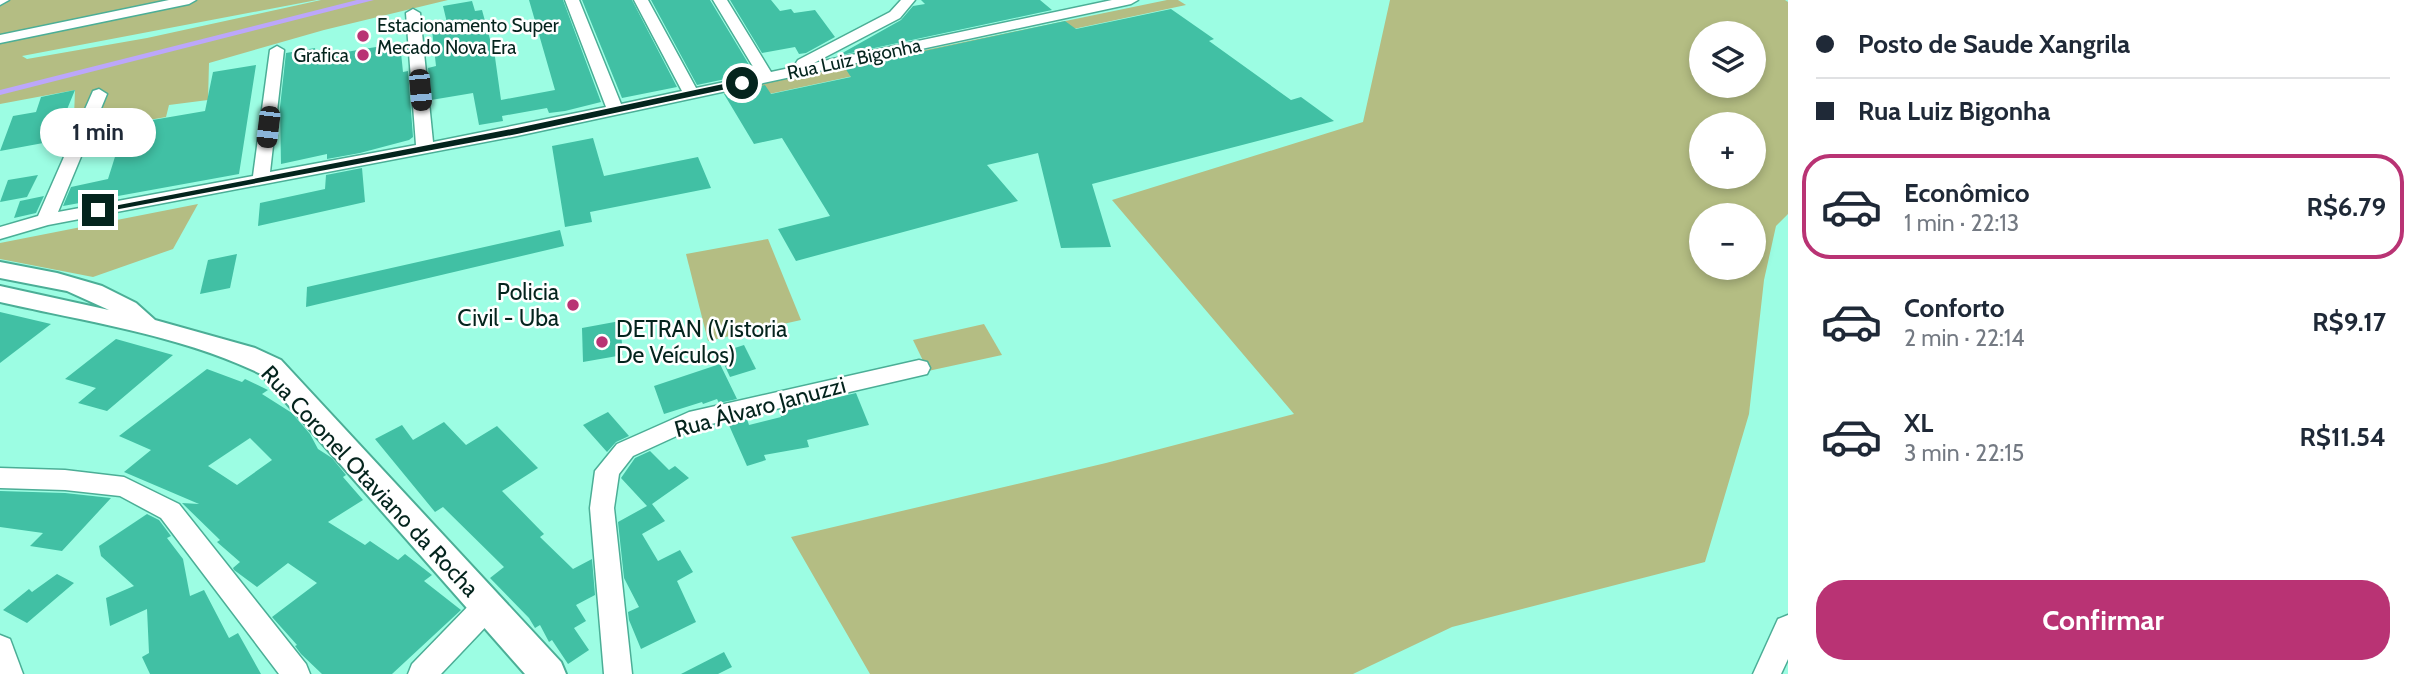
<!DOCTYPE html>
<html lang="pt">
<head>
<meta charset="utf-8">
<style>
  body { margin:0; font-family:Cabin,sans-serif; background:#f2f2f3; color:#1f2937; height:100vh; display:flex; flex-direction:column; font-size:26px; white-space:nowrap }
  * { box-sizing:border-box; margin:0 }
  p { font-size:23px; color:#747a83 }
  .icon { flex:none; width:38px; height:38px; fill:none; stroke:currentColor; stroke-width:2; stroke-linecap:round; stroke-linejoin:round }
  .map { position:relative; flex:1; overflow:hidden }
  .panel { display:flex; flex-direction:column; background:#fff; width:630px }
  .panel>* { flex:none }
  .guide { display:grid; align-content:center; height:154px; padding:0 28px; background:#fff }
  .fabs { position:absolute; left:1689px; top:21px; display:grid; gap:14px }
  .fabs a { display:grid; place-items:center; width:77px; height:77px; border-radius:50%; background:#fff; box-shadow:0 4px 10px #0003; font-size:35px }
  .end { position:absolute; width:32px; height:32px; margin:-16px; border:9px solid #04241d; background:#fff; box-shadow:0 0 0 4px #fff }
  .from { border-radius:50% }
  .bubble { position:absolute; height:49px; border-radius:24px; background:#fff; box-shadow:0 4px 10px #0003; font-size:23px; font-weight:700; line-height:49px; text-align:center }
  .car { position:absolute; width:21px; height:42px; margin:-21px -10px; border-radius:9px; box-shadow:0 0 5px 2px #0007; background:linear-gradient(#222 24%,#8ab4d8 0 40%,#222 0 76%,#8ab4d8 0 86%,#222 0) }
  .guide b { display:flex; align-items:center; gap:24px; height:66px; font-size:26px }
  .guide b+b { border-top:2px solid #e0e1e3 }
  .guide i { width:18px; height:18px; background:#1f2937 }
  ul { padding:0; list-style:none }
  li { display:flex; align-items:center; gap:21px; height:105px; margin:0 14px 10px; padding:0 14px; border:4px solid transparent; border-radius:28px }
  li div { flex:1 }
  li b { display:block; font-size:26px }
  li em { font-style:normal; font-weight:700 }
  li.current { border-color:#b93374 }
  li>.icon { width:63px; height:63px; stroke-width:1.5 }
  .action { display:flex; gap:14px; margin-top:auto; padding:14px 28px }
  .action a { flex:1; height:80px; border-radius:28px; background:#b93374; color:#fff; font-size:28px; font-weight:700; line-height:80px; text-align:center }
  main { display:flex; flex:1; min-height:0 }
  .map>svg:first-child { display:block }
  .green { fill:#b4bd83; fill-rule:evenodd }
  .water { fill:#bca7fa }
  .building { fill:#41c0a4; fill-rule:evenodd }
  .lines { fill:none; stroke-linecap:round; stroke-linejoin:round }
  .minor-casing { stroke:#4bae96; stroke-width:3 }
  .tertiary-casing { stroke:#4bae96; stroke-width:4 }
  .minor { fill:#fff; fill-rule:evenodd }
  .tertiary { fill:#fff; fill-rule:evenodd }
  .route { fill:#04241d }
  .poi-dot { fill:#b93374; stroke:#fff; stroke-width:2.5 }
  .labels { text-anchor:middle; dominant-baseline:central; stroke-width:5; stroke-linejoin:round; paint-order:stroke }
  .far-poi-label { font-size:19px; fill:#04241d; stroke:#fff; text-anchor:start }
  .far-street-label { font-size:19px; fill:#04241d; stroke:#fff }
  .poi-label { font-size:23px; fill:#04241d; stroke:#fff; text-anchor:end }
  .street-label { font-size:23px; fill:#04241d; stroke:#fff }
</style>
</head>
<body>
<main>
<div class="map">
<svg width="1788" height="674" viewBox="0 0 1788 674">
  <rect width="100%" height="100%" fill="#9cfde3"/>
  <g class="green">
    <path d="M5,0h312l-295,56 5,3 120,-21 174,-38h127l-124,30 -115,33 -1,37 -39,5 -3,12 -73,13 5,-16 -24,3 1,-27 -75,14v-100z"/>
    <path d="M1167,0h11l8,5 -455,97 -8,-10z"/>
    <path d="M1390,0h395l3,2v212l-12,12 -12,54 -15,134 -44,148 -253,65 -99,47h-483l-79,-137 315,-74 188,-49 -182,-214 251,-78zM1701,33h53v53h-53zM1701,124h53v53h-53zM1701,215h53v53h-53z"/>
    <path d="M198,204l-25,45 -80,28 -93,-18v-16z"/>
    <path d="M768,239l33,81 -93,21 -22,-87z"/>
    <path d="M984,324l18,31 -74,16 -15,-31z"/>
  </g>
  <path class="water" d="M357,0h17l-374,95v-5z"/>
  <g class="building">
    <path d="M529,0h34l38,102 -36,9 -16,2 -2,-5 -45,8 1,5 -24,4 -6,-32 -42,7 -3,-32 8,-2 -4,-36 16,-3 -5,-21 29,-5 3,10 7,-1 9,33h2l8,57 54,-10z"/>
    <path d="M582,0h50l45,87 -55,11z"/>
    <path d="M651,0h59l44,73 -57,12z"/>
    <path d="M730,0h41l9,11 11,-2 3,4 21,-3 20,27 -29,16 -7,1 -4,-7 -33,6z"/>
    <path d="M921,0h119l12,10 -215,46 64,-36 12,-14 12,-2z"/>
    <path d="M1171,9l43,30 -5,2 82,59 10,-3 33,24 -242,63 19,63 -50,1 -23,-95 -51,12 31,36 -222,60 -18,-32 52,-13 -48,-78 -28,6 -30,-50 41,-9 6,9 80,-17 -6,-9 220,-47 11,8z"/>
    <path d="M400,43l3,29 5,-1 5,66 -4,3 -49,13 -33,6v-5l-46,10 -1,-57 6,-54 29,-5 1,9z"/>
    <path d="M256,65l-17,109 -176,32 8,-19 37,-8 11,-35 -27,5 8,-20 105,-18 8,-39z"/>
    <path d="M75,90l-21,51 -54,10 13,-35 23,-4 5,-15z"/>
    <path d="M593,138l11,38 94,-19 13,31 -121,24 2,10 -27,5 -13,-81z"/>
    <path d="M362,168l3,34 -107,24 2,-23 65,-14 1,-14z"/>
    <path d="M38,175l-11,22 -27,5 8,-22z"/>
    <path d="M44,196l-8,17 -22,5 6,-17z"/>
    <path d="M560,230l4,16 -258,61 1,-20z"/>
    <path d="M237,254l-7,34 -30,6 8,-34z"/>
    <path d="M0,312l51,12 -51,39z"/>
    <path d="M620,321l3,34 -40,7 -1,-34z"/>
    <path d="M116,339l57,16 -66,56 -29,-8 18,-15 -31,-9z"/>
    <path d="M744,345l12,24 -26,8 -11,-24z"/>
    <path d="M720,364l17,35 -18,4 -2,-4 -14,5 -1,-2 -38,12 -10,-28z"/>
    <path d="M207,369l35,13 3,-3 23,11 -6,4 30,19 18,21 8,15 14,9 14,17 -3,2 20,23 -35,22 37,23 5,-4 28,19 7,-6 27,21 -8,6 37,29 -69,64h-70l-21,-20 -6,-8 2,-1 -25,-28 45,-34 -29,-20 -31,24 -23,-17 -1,-2 7,-6 -23,-20 3,-2 -38,-37 17,1 -75,-32 27,-22 -32,-14zM250,438l22,22 -35,25 -29,-19z"/>
    <path d="M856,393l13,32 -62,15 2,7 -45,8 2,5 -19,6 -19,-43 19,-4 2,6 32,-8 -1,-6z"/>
    <path d="M608,412l21,24 -13,6 -9,10 -24,-27z"/>
    <path d="M444,422l22,23 31,-19 41,42 -36,23 42,43 -4,3 33,32 19,-10 3,36 -19,10 10,16 -12,7 15,22 -21,14 -16,-24 -3,2 -9,-17 -5,3 -6,-10 -39,-40 14,-11 -61,-60 -8,5 -60,-73 27,-14 11,15z"/>
    <path d="M650,451l19,19 6,-4 14,12 -37,26 13,17 -23,13 16,27 22,-11 13,22 -16,9 19,41 -55,27 -12,-29 -1,-8 11,-5 -15,-29 -6,-56 29,-16 -26,-28 14,-20z"/>
    <path d="M0,491l65,2 46,5 -49,53 -32,-5 13,-13 -43,-6z"/>
    <path d="M147,514l12,6 12,16 -4,2 16,21 7,37 14,-6 25,48 9,-5 23,41h-111l-8,-17 7,-4 -2,-44 -37,17 -4,-28 28,-12 -33,-30 -2,-10z"/>
    <path d="M57,574l17,9 -47,40 -24,-13 26,-21 3,3z"/>
    <path d="M724,652l8,15 -14,7h-37z"/>
  </g>
  <g class="lines">
    <defs>
      <g id="minor">
        <path d="M0,0h9l-9,5z"/>
        <path d="M169,0h27l-7,4 -189,39v-8z"/>
        <path d="M565,0h14l42,104 61,-13 -48,-91h14l48,88 62,-13 -45,-75h14l44,72 28,-6 -3,-3 2,-3 92,-48 11,-12h14l-15,18 -86,45 298,-63h26l-7,4 -614,132 -469,89 -48,14v-12l38,-11 55,-125 6,-2 8,5 -49,118 195,-36 17,-126 7,-4 7,4 -14,122 146,-27 -10,-132 7,-4 7,4 13,129 173,-35z"/>
        <path d="M919,360l8,2 3,6 -3,6 -233,54 -61,28 -14,18 -5,34 18,166h-28l-14,-166 5,-37 22,-27 72,-32z"/>
        <path d="M0,468l65,2 59,7 55,27 127,160 4,10h-31l-118,-156 -41,-22 -55,-6 -65,-2z"/>
        <path d="M487,594l10,3 4,9 -4,9 -56,59h-33l4,-10 65,-67z"/>
        <path d="M1788,615v44l-7,15h-28l25,-55z"/>
        <path d="M0,635l10,4 13,35h-23z"/>
      </g>
      <path id="tertiary" d="M0,262l57,11 45,13 34,17 19,17 100,28 26,12 280,302 5,12h-41l-264,-300c-80,-39 -174,-52 -261,-72v-16l109,24 -42,-19 -67,-13z"/>
    </defs>
    <use href="#minor" class="minor-casing"/>
    <use href="#tertiary" class="tertiary-casing"/>
    <use href="#minor" class="minor"/>
    <use href="#tertiary" class="tertiary"/>
  </g>
  <path class="route" d="M742,80l3,5 -228,49 -419,79 -5,-3 424,-82z"/>
  <g class="poi-dot">
    <circle cx="363" cy="36" r="7"/>
    <circle cx="363" cy="55" r="7"/>
    <circle cx="573" cy="305" r="7"/>
    <circle cx="602" cy="342" r="7"/>
  </g>
  <g class="labels">
    <g class="far-poi-label">
      <text x="377" y="25">Estacionamento Super<tspan x="377" dy="22">Mecado Nova Era</tspan></text>
      <text x="349" y="55" text-anchor="end">Grafica</text>
    </g>
    <g class="far-street-label">
      <text transform="translate(854 59) rotate(-12)">Rua Luiz Bigonha</text>
    </g>
    <g class="poi-label">
      <text x="559" y="292">Policia<tspan x="559" dy="26">Civil - Uba</tspan></text>
      <text x="616" y="329" text-anchor="start">DETRAN (Vistoria<tspan x="616" dy="26">De Veículos)</tspan></text>
    </g>
    <g class="street-label">
      <text transform="translate(760 407) rotate(-15)">Rua Álvaro Januzzi</text>
      <text transform="translate(370 481) rotate(47)">Rua Coronel Otaviano da Rocha</text>
    </g>
  </g>
</svg>
<div class="fabs">
<a><svg class="icon" aria-label="layers" viewBox="0 0 24 24"><path d="M12 4l9 5-9 5-9-5zM3 14l9 5 9-5"/></svg></a>
<a>+</a>
<a>−</a>
</div>
<i class="end from" style="left:742px;top:83px"></i>
<i class="end" style="left:98px;top:210px"></i>
<div class="bubble" style="left:40px;top:108px;width:116px">1 min</div>
<i class="car" style="left:420px;top:90px;rotate:175deg"></i>
<i class="car" style="left:268px;top:127px;rotate:187deg"></i>
</div>
<section class="panel">
<div class="guide">
<b><i class="from"></i>Posto de Saude Xangrila</b>
<b><i></i>Rua Luiz Bigonha</b>
</div>
<ul>
<li class="current"><svg class="icon" aria-label="car" viewBox="0 0 24 24"><path d="M5 17H2v-5l4-1 3-4h7l3 4 3 1v5h-3M9 17h6M6 11h13"/><circle cx="7" cy="17" r="2"/><circle cx="17" cy="17" r="2"/></svg><div><b>Econômico</b><p>1 min · 22:13</p></div><em>R$6.79</em></li>
<li><svg class="icon" aria-label="car" viewBox="0 0 24 24"><path d="M5 17H2v-5l4-1 3-4h7l3 4 3 1v5h-3M9 17h6M6 11h13"/><circle cx="7" cy="17" r="2"/><circle cx="17" cy="17" r="2"/></svg><div><b>Conforto</b><p>2 min · 22:14</p></div><em>R$9.17</em></li>
<li><svg class="icon" aria-label="car" viewBox="0 0 24 24"><path d="M5 17H2v-5l4-1 3-4h7l3 4 3 1v5h-3M9 17h6M6 11h13"/><circle cx="7" cy="17" r="2"/><circle cx="17" cy="17" r="2"/></svg><div><b>XL</b><p>3 min · 22:15</p></div><em>R$11.54</em></li>
</ul>
<div class="action"><a>Confirmar</a></div>
</section>
</main>
</body>
</html>
